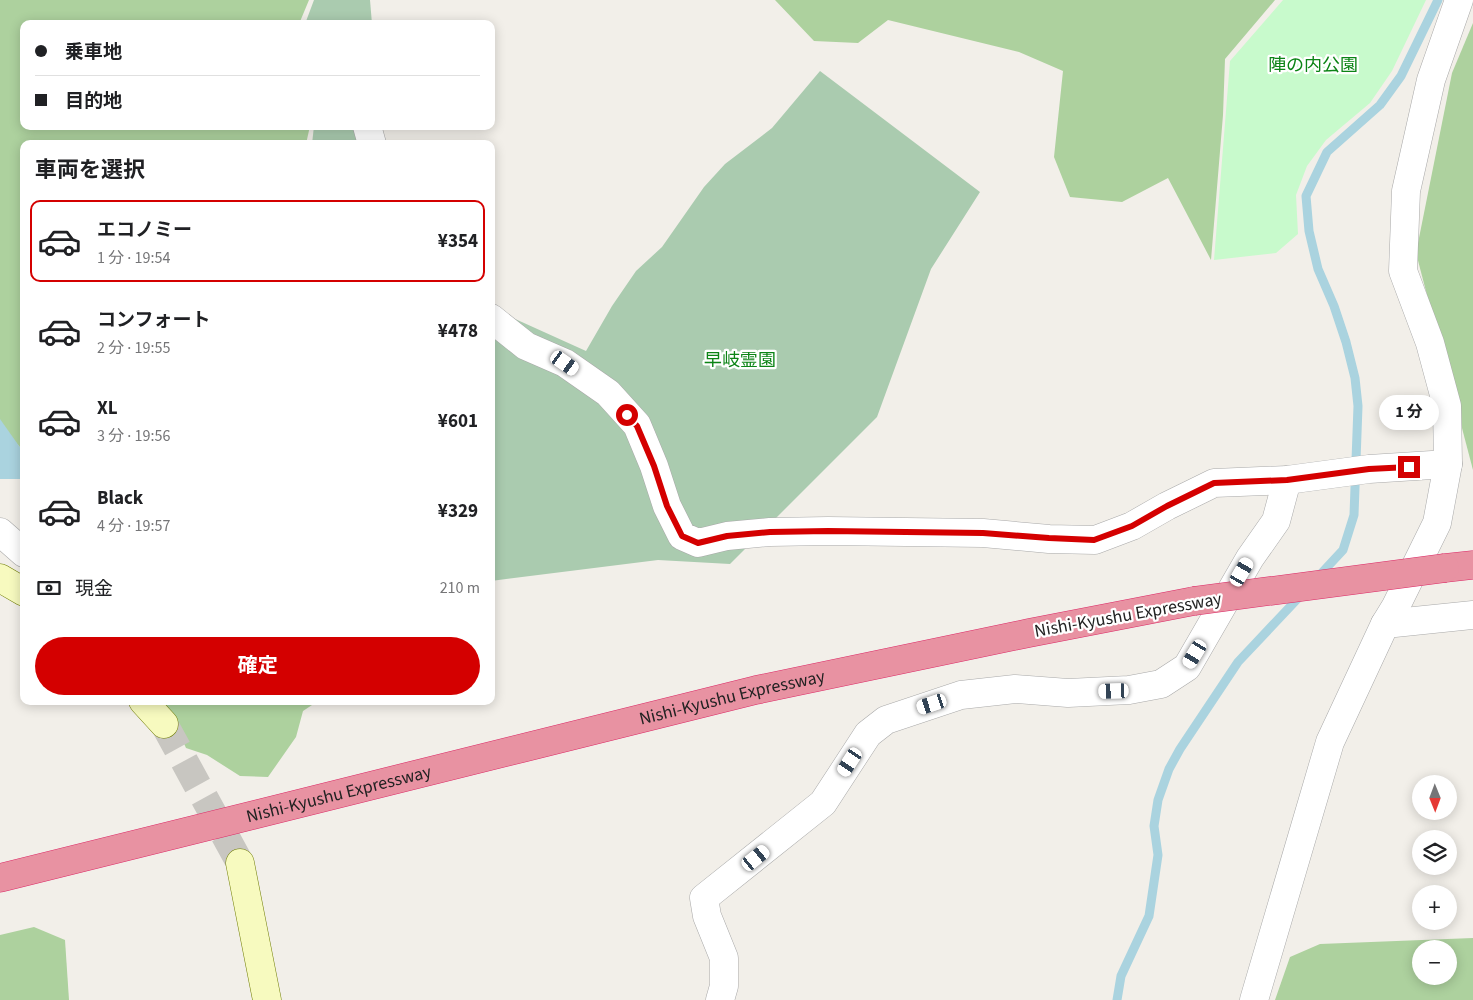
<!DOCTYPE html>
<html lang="ja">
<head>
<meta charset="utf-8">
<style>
  body { margin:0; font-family:"Source Sans 3","Noto Sans JP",sans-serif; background:#f6f6f6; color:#202124; height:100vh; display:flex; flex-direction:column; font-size:19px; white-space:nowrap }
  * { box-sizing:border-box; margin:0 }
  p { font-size:16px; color:#757577 }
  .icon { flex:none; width:28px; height:28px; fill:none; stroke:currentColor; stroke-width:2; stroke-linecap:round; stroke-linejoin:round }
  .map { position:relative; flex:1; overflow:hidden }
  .sheet { position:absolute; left:20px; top:140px; width:475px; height:565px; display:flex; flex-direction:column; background:#fff; border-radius:10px; box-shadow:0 2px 12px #0003 }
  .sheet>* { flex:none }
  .top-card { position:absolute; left:20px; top:20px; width:475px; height:110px; border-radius:10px; box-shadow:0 2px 12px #0003; display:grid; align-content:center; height:110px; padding:0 15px; background:#fff }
  .needle { width:32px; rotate:179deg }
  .buttons { position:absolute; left:1412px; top:775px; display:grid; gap:10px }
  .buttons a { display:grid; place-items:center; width:45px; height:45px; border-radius:50%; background:#fff; box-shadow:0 2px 12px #0003; font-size:25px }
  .end { position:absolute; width:22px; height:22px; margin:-11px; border:6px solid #d40000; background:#fff; box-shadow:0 0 0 2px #fff }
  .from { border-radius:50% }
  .bubble { position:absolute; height:35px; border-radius:18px; background:#fff; box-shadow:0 2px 12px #0003; font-size:16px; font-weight:700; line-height:35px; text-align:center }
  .car { position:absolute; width:15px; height:30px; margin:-15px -8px; border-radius:6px; box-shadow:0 0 4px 1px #0007; background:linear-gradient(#fff 24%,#345 0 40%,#fff 0 76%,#345 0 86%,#fff 0) }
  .top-card b { display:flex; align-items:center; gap:18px; height:48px; font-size:19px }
  .top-card b+b { border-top:1px solid #e0e0e0 }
  .top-card i { width:12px; height:12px; background:#202124 }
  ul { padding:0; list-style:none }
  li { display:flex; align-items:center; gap:15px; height:82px; margin:0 10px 8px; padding:0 5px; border:2px solid transparent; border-radius:10px }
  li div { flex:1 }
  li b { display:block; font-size:19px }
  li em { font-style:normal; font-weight:700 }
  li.selected { border-color:#d40000 }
  li>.icon { width:45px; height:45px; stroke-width:1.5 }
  h2 { padding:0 15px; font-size:22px; line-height:60px }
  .pay { display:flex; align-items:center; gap:12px; height:55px; padding:0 15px; font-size:19px }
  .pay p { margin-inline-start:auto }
  .primary-button { display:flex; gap:10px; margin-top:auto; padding:10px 15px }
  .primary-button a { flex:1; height:58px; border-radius:30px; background:#d40000; color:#fff; font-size:20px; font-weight:700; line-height:58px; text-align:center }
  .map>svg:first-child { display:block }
  .forest { fill:#add19e; fill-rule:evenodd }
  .cemetery { fill:#aacbaf }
  .park { fill:#c8facc }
  .water { fill:#aad3df }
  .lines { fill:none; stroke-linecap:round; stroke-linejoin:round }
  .stream { stroke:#aad3df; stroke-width:9 }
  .secondary-tunnel { stroke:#c8c6c1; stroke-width:28; stroke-dasharray:28 14; stroke-linecap:butt }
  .street-casing { stroke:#a9a9a9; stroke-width:29 }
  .secondary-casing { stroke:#707d05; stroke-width:29 }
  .highway-casing { stroke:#dc2a67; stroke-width:29 }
  .street { stroke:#fff; stroke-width:28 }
  .secondary { stroke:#f7fabf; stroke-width:28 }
  .highway { stroke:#e892a2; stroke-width:28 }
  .highway-bridge-casing { stroke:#dc2a67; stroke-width:29; stroke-linecap:butt }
  .highway-bridge { stroke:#e892a2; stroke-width:28 }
  .route { stroke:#d40000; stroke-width:6 }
  .labels { text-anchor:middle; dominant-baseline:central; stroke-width:4.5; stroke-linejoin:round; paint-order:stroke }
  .park-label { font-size:18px; fill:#0c8416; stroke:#fff }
  .street-label { font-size:18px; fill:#222; stroke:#fff }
</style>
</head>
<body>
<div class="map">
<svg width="1473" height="1000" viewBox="0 0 1473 1000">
  <rect width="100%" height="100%" fill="#f2efe9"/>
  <g class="forest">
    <path d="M0,0h309l-10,24h-275v102h286l-4,18h-282v308l-24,-28z"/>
    <path d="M775,0h500l-50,59 -2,56 -12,145 -43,-82 -46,24 -52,-5 -16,-40 9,-86 -44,-19 -131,-32 -30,23 -44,-2z"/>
    <path d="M1473,23v447l-57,-217 36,-180z"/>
    <path d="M162,701h156l-15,10 -7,26 -28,40 -28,-1 -33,-21 -21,-7 -18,-40z"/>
    <path d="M34,927l31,13 4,60h-69v-65z"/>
    <path d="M1473,938v62h-198l15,-43 30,-13zM1421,949h28v27h-28z"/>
  </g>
  <g class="cemetery">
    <path d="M314,0h56l2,24h-67z"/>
    <path d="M820,71l160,121 -49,77 -54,148 -147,147 -72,-4 -167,21v-273l95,43 26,-45 24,-35 26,-24 42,-60 21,-23 47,-36z"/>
    <path d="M314,126h64l6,18h-72z"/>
  </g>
  <path class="park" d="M1283,0h143l-34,71 -22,32 -44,37 -19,26 -11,29 2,39 -22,19 -62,7 16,-199z"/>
  <path class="water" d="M0,419l24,34v26h-24z"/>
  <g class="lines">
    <g class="stream">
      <path d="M1317,578l26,-28 11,-35 4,-109 -3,-28 -9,-36 -12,-36 -16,-37 -9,-38 -3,-35 21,-44 53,-47 21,-29 37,-76"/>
      <path d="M1117,1000l4,-24 28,-60 9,-61 -4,-29 4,-26 11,-31 11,-20 58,-87 65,-69"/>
    </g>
    <path class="secondary-tunnel" d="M164,724l76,139"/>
    <defs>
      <g id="street">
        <path d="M367,126l5,18"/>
        <path d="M491,318l35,28 39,17 43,30 29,32 17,41 13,40 15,30 16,7 29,-7 43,-4 58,-1 155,2 66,6 46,1 37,-14 35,-20 47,-23 73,-3 82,-11 79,-5"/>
        <path d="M0,532l24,21"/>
        <path d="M1385,624l88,-9"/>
        <path d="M720,1000l4,-14v-28l-17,-42 -3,-18 119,-95 45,-69 18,-14 75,-25 54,-6 53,4 61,-3 32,-6 26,-17 63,-109 26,-37 11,-41"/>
        <path d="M1254,1000l76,-258 55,-118 11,-18 41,-83 11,-59 -1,-58 -17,-63 -27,-72 3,-80 25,-111 28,-80"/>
      </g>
      <g id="secondary">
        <path d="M0,578l24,14"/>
        <path d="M143,701l21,23"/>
        <path d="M240,863l27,137"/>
      </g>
      <g id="highway">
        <path d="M1445,568l28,-3"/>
        <path id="s1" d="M0,878l756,-188 273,-57 165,-32"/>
      </g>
    </defs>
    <use href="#street" class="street-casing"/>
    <use href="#secondary" class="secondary-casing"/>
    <use href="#highway" class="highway-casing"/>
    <use href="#street" class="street"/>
    <use href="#secondary" class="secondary"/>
    <use href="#highway" class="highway"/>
    <defs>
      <path id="highway-bridge" d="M1194,601l251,-33"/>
    </defs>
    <use href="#highway-bridge" class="highway-bridge-casing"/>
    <use href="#highway-bridge" class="highway-bridge"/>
  </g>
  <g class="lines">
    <path class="route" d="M627,415l10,11 17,40 13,40 15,30 16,7 29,-7 43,-4 58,-1 155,2 66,5 45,2 38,-14 35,-20 47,-23 73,-3 82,-11 40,-2"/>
  </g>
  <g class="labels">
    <g class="park-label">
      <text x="1313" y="65">陣の内公園</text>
      <text x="740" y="360">早岐霊園</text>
    </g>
    <g class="street-label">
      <text transform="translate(1128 615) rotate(-10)">Nishi-Kyushu Expressway</text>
      <text stroke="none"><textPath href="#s1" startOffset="754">Nishi-Kyushu Expressway</textPath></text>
      <text stroke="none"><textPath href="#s1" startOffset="349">Nishi-Kyushu Expressway</textPath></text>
    </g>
  </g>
</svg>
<div class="buttons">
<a><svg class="needle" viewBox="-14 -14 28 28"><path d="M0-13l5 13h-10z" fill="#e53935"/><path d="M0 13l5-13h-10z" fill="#757577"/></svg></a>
<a><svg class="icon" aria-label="layers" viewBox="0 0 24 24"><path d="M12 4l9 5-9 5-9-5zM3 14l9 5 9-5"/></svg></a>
<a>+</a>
<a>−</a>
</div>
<i class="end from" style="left:627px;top:415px"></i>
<i class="end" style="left:1409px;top:467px"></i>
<div class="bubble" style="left:1379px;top:395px;width:60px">1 分</div>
<i class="car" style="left:565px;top:363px;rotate:125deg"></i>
<i class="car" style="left:1242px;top:572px;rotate:30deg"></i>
<i class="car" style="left:1195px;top:654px;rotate:211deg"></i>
<i class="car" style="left:1114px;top:691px;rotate:268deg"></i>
<i class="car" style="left:932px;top:704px;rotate:252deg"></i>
<i class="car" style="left:850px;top:762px;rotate:213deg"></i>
<i class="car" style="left:756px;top:858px;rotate:51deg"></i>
<div class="top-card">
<b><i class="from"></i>乗車地</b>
<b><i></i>目的地</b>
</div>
<section class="sheet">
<h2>車両を選択</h2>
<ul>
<li class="selected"><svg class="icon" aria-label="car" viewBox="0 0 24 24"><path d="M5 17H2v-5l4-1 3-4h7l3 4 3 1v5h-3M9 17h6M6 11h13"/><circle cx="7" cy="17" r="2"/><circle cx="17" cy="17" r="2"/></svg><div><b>エコノミー</b><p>1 分 · 19:54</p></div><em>¥354</em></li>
<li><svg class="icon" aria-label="car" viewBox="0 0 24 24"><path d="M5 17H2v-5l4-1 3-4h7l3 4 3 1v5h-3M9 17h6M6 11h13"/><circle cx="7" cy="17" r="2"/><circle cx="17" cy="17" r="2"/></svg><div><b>コンフォート</b><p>2 分 · 19:55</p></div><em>¥478</em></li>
<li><svg class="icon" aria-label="car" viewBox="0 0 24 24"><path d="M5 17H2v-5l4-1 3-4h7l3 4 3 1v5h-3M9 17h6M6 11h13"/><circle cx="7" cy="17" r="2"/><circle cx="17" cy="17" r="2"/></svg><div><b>XL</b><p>3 分 · 19:56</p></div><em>¥601</em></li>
<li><svg class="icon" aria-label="car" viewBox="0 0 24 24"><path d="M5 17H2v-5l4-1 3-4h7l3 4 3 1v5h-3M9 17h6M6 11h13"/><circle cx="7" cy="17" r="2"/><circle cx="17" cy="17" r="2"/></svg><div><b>Black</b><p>4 分 · 19:57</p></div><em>¥329</em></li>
</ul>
<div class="pay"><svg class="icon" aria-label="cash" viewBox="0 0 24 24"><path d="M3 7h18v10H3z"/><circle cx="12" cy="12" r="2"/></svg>現金<p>210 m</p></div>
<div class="primary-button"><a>確定</a></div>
</section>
</div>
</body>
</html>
